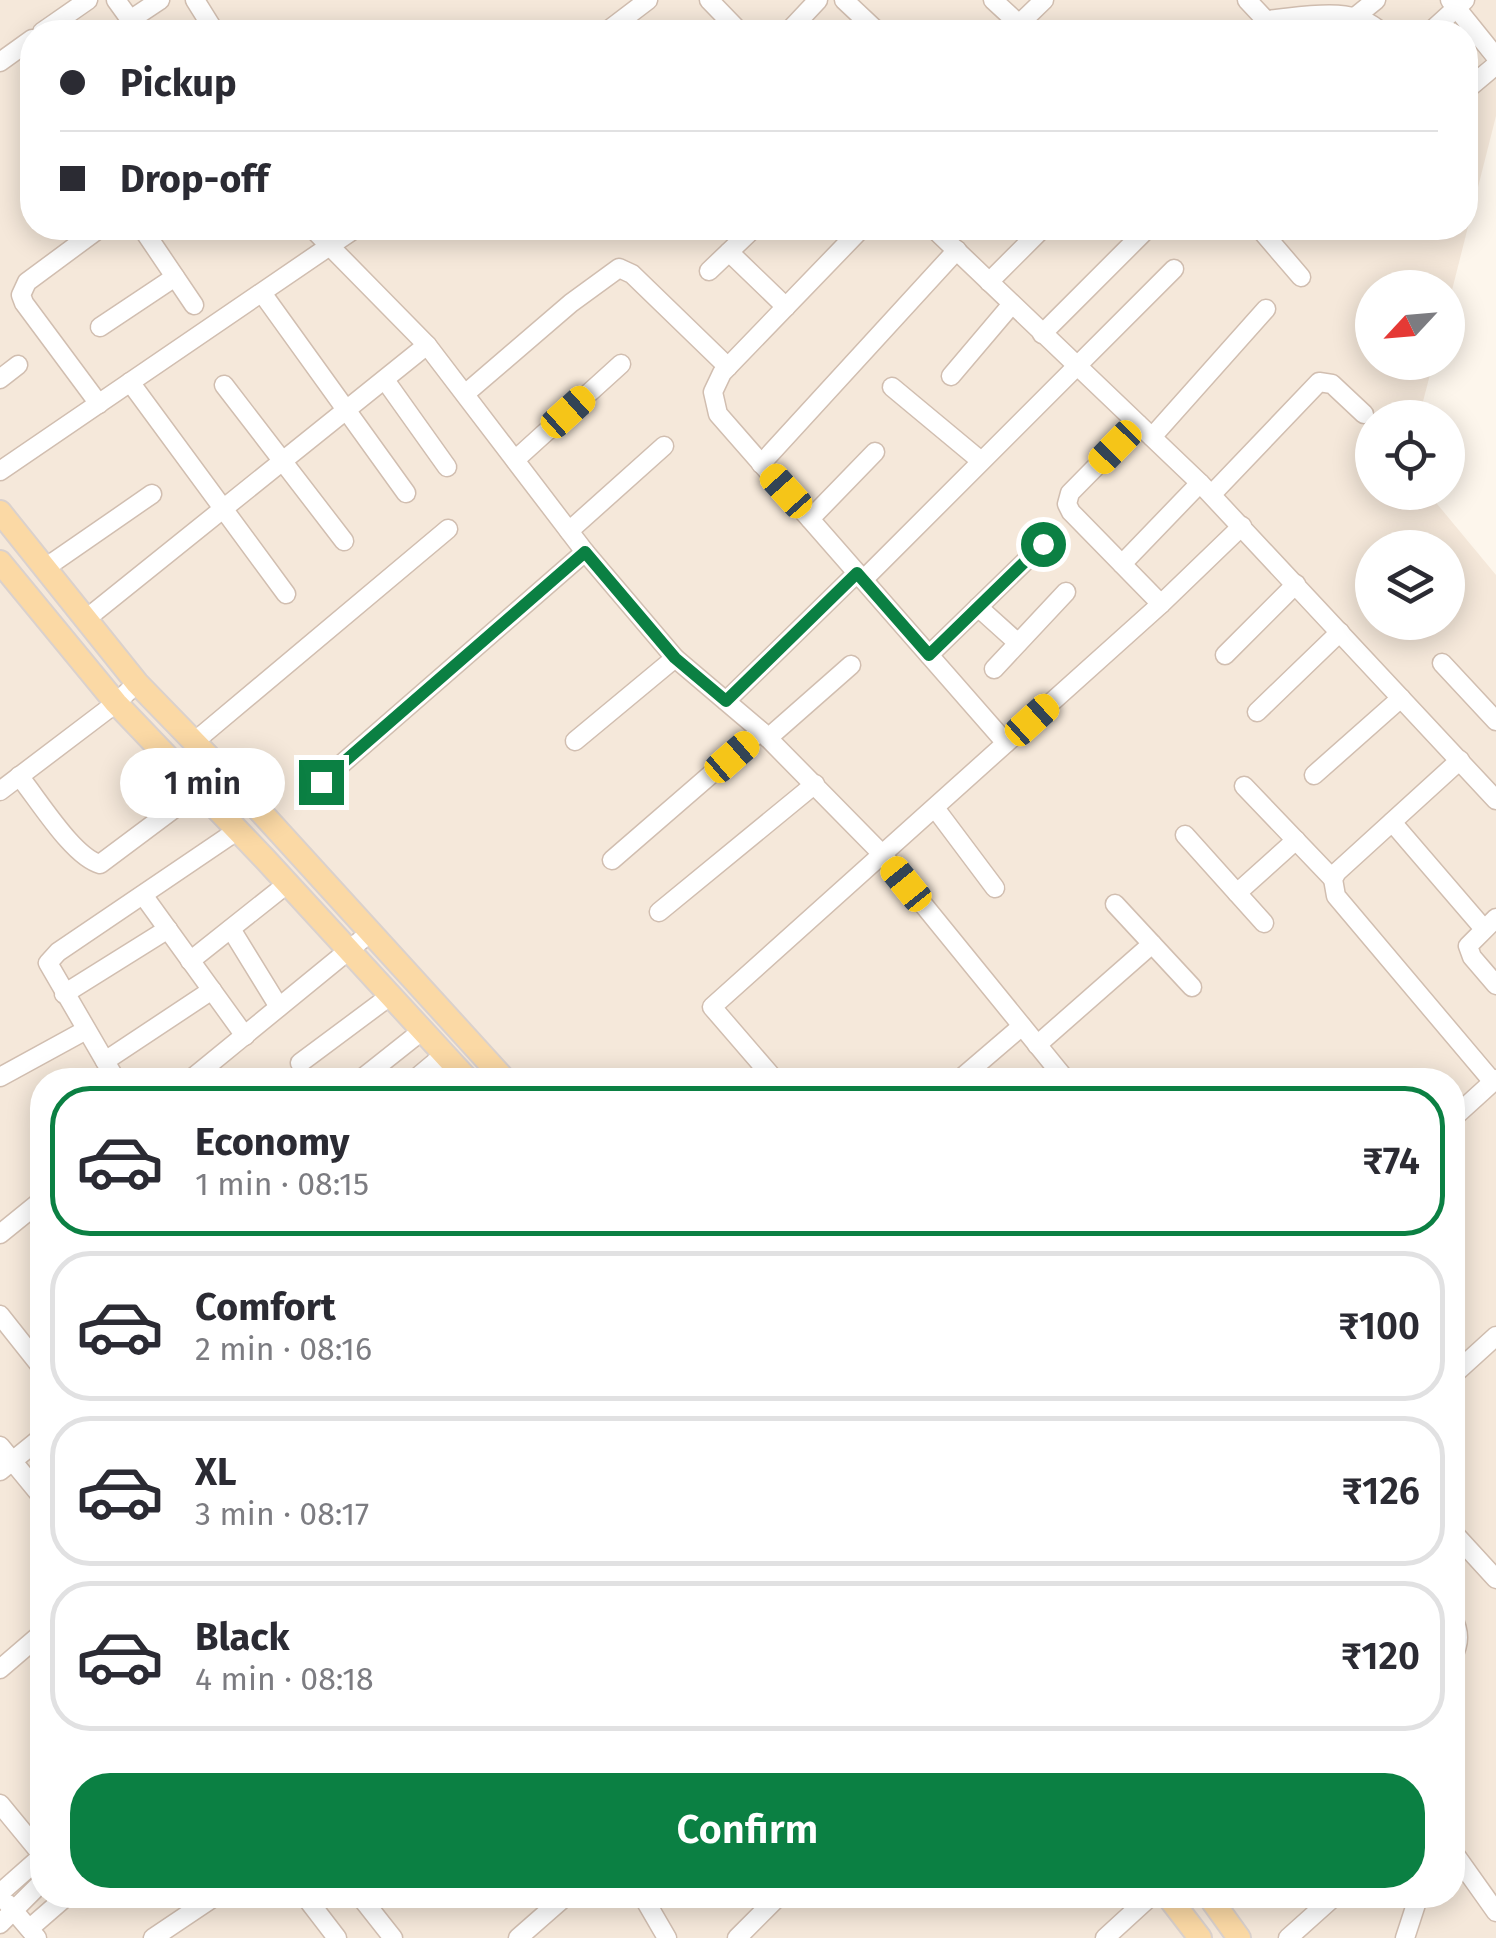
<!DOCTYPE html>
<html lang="en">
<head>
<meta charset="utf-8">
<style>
  body { margin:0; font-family:"Fira Sans",sans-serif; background:#f2f2f3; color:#2b2b33; height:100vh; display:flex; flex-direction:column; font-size:38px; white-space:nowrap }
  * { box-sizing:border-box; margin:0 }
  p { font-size:32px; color:#7c7c81 }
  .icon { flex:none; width:55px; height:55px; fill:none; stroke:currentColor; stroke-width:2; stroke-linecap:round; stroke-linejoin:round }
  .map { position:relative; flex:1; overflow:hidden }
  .panel { position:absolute; left:30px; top:1068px; width:1435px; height:840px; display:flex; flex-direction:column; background:#fff; border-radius:40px; box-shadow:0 5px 25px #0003 }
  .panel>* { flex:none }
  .top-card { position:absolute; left:20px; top:20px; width:1458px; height:220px; border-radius:40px; box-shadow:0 5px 25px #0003; display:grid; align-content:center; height:220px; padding:0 40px; background:#fff }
  .needle { width:65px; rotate:244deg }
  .fabs { position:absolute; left:1355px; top:270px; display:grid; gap:20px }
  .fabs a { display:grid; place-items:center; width:110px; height:110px; border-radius:50%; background:#fff; box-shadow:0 5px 25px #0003; font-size:50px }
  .end { position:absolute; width:45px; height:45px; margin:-22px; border:12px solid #0b8043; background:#fff; box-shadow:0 0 0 5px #fff }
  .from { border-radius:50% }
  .bubble { position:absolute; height:70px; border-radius:35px; background:#fff; box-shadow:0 5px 25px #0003; font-size:32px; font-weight:600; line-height:70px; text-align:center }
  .car { position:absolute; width:30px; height:60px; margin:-30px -15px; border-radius:12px; box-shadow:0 0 8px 2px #0007; background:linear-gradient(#f5c518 24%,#345 0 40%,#f5c518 0 76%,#345 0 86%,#f5c518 0) }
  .top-card b { display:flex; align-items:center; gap:35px; height:95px; font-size:38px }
  .top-card b+b { border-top:2px solid #e1e1e2 }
  .top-card i { width:25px; height:25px; background:#2b2b33 }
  ul { padding:18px 0 0; list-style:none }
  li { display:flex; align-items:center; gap:30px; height:150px; margin:0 20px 15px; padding:0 20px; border:5px solid #e1e1e2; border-radius:40px }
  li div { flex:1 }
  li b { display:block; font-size:38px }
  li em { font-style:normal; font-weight:600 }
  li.current { border-color:#0b8043 }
  li>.icon { width:90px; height:90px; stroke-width:1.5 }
  .button { display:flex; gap:20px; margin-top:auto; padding:20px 40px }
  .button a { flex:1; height:115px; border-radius:40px; background:#0b8043; color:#fff; font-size:40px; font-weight:600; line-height:115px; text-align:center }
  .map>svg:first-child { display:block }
  .residential { fill:#f5e8da; fill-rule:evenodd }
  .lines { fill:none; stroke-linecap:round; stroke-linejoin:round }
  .minor-casing { stroke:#d1beb0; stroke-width:21 }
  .major-casing { stroke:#dad1cd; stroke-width:26 }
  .minor { stroke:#fff; stroke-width:18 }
  .major { stroke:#fbd9a5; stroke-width:22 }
  .route { stroke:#0b8043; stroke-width:12 }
</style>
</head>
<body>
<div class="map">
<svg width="1496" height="1938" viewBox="0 0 1496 1938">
  <rect width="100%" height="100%" fill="#fdf6ec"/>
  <path class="residential" d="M0,0h1496v116l-48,190v-18h-76v74l61,1 -14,54 -47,1v74l56,1 68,82v1363h-1496zM32,32h1433v196h-1433zM1372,548h76v74h-76zM42,1080h1410v815h-1410z"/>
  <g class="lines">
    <defs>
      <g id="minor">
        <path d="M116,0l23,32"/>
        <path d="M195,0l20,32"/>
        <path d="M709,0l31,32"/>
        <path d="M844,0l34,32"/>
        <path d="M993,0l26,24"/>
        <path d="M1247,0l30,32"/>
        <path d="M1450,0l46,57"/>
        <path d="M1355,17l21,-17"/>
        <path d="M130,20l30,-20"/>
        <path d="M1266,20c37,-3 86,-16 115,12"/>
        <path d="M326,31l1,1"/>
        <path d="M42,32l46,-32"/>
        <path d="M606,32l42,-32"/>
        <path d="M788,32l30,-32"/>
        <path d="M1011,32l33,-32"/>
        <path d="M1430,32l35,-32"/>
        <path d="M0,62l32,-23"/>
        <path d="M1465,91l31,-26"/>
        <path d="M142,228l52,77"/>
        <path d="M312,228l115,117 158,207 90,106 86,73 122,124 183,225"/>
        <path d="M862,228l-140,145 -9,19 5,22 288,329"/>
        <path d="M933,228l267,255 296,317"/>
        <path d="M1259,228l42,49"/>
        <path d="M729,252l57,55"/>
        <path d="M709,271l45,-43"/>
        <path d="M989,282l54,-54"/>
        <path d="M262,293l144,200"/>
        <path d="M100,327l75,-50"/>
        <path d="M1042,334l106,-106"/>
        <path d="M951,376l61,-72"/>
        <path d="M0,379l18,-14"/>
        <path d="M385,380l62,87"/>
        <path d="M130,382l156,212"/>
        <path d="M224,385l120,156"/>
        <path d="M892,387l89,74"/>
        <path d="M465,394l106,-91 48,-35 13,6 96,93"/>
        <path d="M99,404l-75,-101 -3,-8 6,-13 73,-54"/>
        <path d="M1138,424l-68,69 -3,11 4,8 90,92"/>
        <path d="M1152,437l114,-128"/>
        <path d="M515,460l106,-96"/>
        <path d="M761,464l196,-214"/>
        <path d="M0,471l356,-243"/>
        <path d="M1212,494l107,-112 13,2 32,30"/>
        <path d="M810,519l65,-67"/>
        <path d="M569,531l95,-85"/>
        <path d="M1122,564l78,-81"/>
        <path d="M45,568l107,-74"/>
        <path d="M863,580l311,-311"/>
        <path d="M978,607l40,36"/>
        <path d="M86,619l341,-274"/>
        <path d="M929,655l114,-111"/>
        <path d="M1225,655l71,-71"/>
        <path d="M1442,663l54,58"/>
        <path d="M994,669l72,-77"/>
        <path d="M726,701l131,-128"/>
        <path d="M1257,712l83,-80"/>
        <path d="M768,738l83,-73"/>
        <path d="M575,741l100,-83"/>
        <path d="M194,742l254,-213"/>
        <path d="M1460,760l-123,112 -4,7 3,17 157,186"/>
        <path d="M1314,775l87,-77"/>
        <path d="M19,776c19,23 54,81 81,88l99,-74"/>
        <path d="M321,782l264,-230"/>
        <path d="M1244,786l89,93"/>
        <path d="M0,791l116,-88 21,-20"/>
        <path d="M935,808l60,80"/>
        <path d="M1392,822l92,107"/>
        <path d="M1185,835l79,88"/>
        <path d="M612,860l149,-129"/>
        <path d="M1237,893l59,-53"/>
        <path d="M143,895l102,141"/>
        <path d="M1115,904l77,83"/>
        <path d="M659,912l156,-128"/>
        <path d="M1496,918l-28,28 4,11 24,28"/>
        <path d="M231,929l48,78"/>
        <path d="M190,961l97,-77"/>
        <path d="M64,994l104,-65"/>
        <path d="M1037,1045l115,-101"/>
        <path d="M105,1061l107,-71"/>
        <path d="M300,1063l90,-67"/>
        <path d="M0,1077l86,-47"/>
        <path d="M116,1080l-68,-117 10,-11 180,-122"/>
        <path d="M190,1080l181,-148"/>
        <path d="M360,1080l63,-50"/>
        <path d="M414,1080l31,-26"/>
        <path d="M775,1080l-63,-73 449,-403 81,-78"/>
        <path d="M959,1080l63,-54"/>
        <path d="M1452,1119l44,-40"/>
        <path d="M0,1234l42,-34"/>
        <path d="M0,1315l42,53"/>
        <path d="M1452,1376l44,-40"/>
        <path d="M0,1446l42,51"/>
        <path d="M0,1471l42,-34"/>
        <path d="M1452,1531l44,48"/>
        <path d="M1452,1616c8,16 8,27 0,42"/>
        <path d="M0,1669l42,-36"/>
        <path d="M0,1804l42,51"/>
        <path d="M1452,1850l44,62"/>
        <path d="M0,1893l42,-37"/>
        <path d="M304,1895l33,43"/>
        <path d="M359,1895l34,43"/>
        <path d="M642,1895l25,43"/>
        <path d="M8,1904l29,34"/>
        <path d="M0,1924l42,-42"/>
        <path d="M30,1928l38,-33"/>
        <path d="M153,1938l64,-43"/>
        <path d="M518,1938l49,-43"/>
        <path d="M737,1938l43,-43"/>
        <path d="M1105,1938l47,-43"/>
        <path d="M1288,1938l48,-43"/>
        <path d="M1405,1938l14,-43"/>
      </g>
      <g id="major">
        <path d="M0,512l137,171 103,106 265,291"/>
        <path d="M0,562l116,141 149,156 203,221"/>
        <path d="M1167,1895l33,43"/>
        <path d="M1208,1895l31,43"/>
      </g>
    </defs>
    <use href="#minor" class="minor-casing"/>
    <use href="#major" class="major-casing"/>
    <use href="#minor" class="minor"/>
    <use href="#major" class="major"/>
  </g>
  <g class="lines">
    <path class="route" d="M321,782l264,-230 90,106 51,43 131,-128 72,82 114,-111"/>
  </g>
</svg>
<div class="fabs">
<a><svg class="needle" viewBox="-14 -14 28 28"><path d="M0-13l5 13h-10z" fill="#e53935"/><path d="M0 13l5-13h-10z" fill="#7c7c81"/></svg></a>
<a><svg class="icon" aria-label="locate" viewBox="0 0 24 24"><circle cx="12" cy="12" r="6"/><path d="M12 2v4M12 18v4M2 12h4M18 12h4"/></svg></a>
<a><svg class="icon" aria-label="layers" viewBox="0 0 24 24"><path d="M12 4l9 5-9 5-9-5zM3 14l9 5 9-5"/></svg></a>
</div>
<i class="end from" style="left:1043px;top:544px"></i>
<i class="end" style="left:321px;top:782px"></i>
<div class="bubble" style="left:120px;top:748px;width:165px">1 min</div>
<i class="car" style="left:568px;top:412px;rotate:48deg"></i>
<i class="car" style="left:1115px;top:447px;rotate:224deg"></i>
<i class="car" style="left:786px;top:491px;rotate:318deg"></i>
<i class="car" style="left:1032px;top:720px;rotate:48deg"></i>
<i class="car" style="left:732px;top:757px;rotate:49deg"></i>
<i class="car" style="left:906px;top:884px;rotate:321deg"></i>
<div class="top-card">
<b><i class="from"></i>Pickup</b>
<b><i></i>Drop-off</b>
</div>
<section class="panel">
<ul>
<li class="current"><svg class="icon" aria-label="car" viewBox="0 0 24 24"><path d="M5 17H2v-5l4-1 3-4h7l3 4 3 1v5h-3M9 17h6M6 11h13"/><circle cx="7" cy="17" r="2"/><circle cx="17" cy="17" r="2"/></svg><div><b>Economy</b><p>1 min · 08:15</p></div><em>₹74</em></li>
<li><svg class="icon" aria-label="car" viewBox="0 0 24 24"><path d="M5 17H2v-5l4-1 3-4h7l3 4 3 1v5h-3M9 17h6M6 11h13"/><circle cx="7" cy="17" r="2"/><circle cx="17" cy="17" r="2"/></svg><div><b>Comfort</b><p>2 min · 08:16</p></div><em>₹100</em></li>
<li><svg class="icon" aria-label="car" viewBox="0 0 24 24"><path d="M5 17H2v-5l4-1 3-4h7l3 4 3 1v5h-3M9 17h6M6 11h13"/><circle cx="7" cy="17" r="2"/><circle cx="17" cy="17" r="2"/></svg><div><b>XL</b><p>3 min · 08:17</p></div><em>₹126</em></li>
<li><svg class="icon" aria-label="car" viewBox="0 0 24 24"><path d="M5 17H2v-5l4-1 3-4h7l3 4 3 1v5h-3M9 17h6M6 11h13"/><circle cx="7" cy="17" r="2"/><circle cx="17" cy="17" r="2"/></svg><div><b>Black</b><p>4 min · 08:18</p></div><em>₹120</em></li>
</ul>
<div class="button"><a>Confirm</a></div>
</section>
</div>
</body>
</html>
